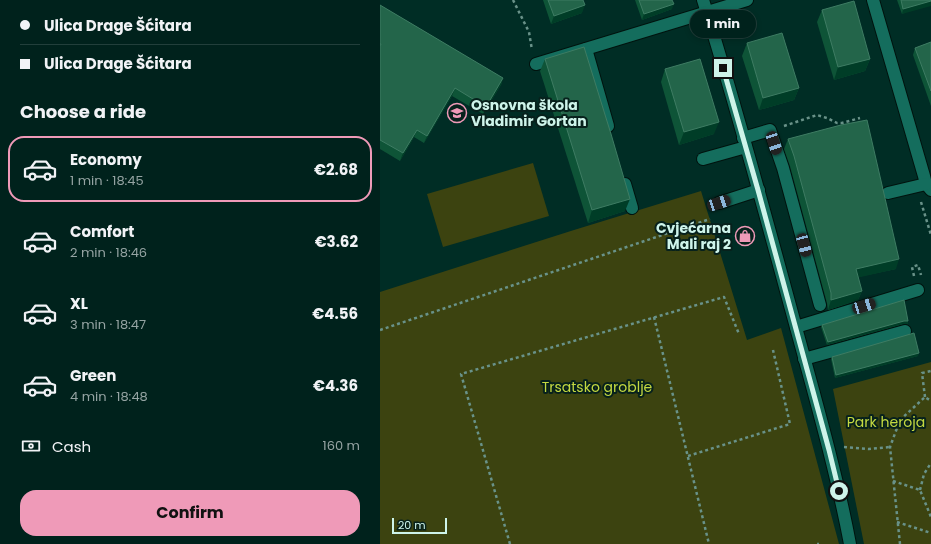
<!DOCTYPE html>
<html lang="en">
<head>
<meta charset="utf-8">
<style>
  body { margin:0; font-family:Poppins,sans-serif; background:#0a2a25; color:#f1f3f6; height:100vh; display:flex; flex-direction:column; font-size:15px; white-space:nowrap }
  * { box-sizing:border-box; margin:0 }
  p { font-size:13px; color:#95a4a3 }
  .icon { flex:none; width:22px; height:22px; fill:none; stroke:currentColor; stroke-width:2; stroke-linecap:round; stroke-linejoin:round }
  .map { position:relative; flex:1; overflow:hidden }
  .details { display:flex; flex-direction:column; background:#00221c; width:380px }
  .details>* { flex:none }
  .guide { display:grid; align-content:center; height:88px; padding:0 20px; background:#00221c }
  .scale { position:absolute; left:12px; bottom:10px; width:55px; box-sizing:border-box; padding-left:4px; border:2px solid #cef4ea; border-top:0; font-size:11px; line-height:14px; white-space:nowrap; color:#cef4ea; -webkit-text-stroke:3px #07211c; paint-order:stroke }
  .end { position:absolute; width:18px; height:18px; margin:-9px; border:5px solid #cef4ea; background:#111; box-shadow:0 0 0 2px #111 }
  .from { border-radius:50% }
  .bubble { position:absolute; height:28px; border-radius:14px; background:#00221c; box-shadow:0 2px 6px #0003,0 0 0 1px #223f3b; font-size:13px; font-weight:700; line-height:28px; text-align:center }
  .car { position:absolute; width:12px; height:24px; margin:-12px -6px; border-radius:5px; box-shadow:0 0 3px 1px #0007; background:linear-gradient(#222 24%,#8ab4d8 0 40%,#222 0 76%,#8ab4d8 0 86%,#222 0) }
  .guide b { display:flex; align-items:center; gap:14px; height:38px; font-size:15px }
  .guide b+b { border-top:1px solid #223f3b }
  .guide i { width:10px; height:10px; background:#f1f3f6 }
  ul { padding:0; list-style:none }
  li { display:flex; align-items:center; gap:12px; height:66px; margin:0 8px 6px; padding:0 12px; border:2px solid transparent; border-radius:16px }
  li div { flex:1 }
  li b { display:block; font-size:15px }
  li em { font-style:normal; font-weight:700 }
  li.active { border-color:#ef9ab8 }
  li>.icon { width:36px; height:36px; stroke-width:1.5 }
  h2 { padding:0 20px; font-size:18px; line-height:48px }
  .pay { display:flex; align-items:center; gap:10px; height:44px; padding:0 20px; font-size:15px }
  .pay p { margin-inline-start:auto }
  .button { display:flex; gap:8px; margin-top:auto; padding:8px 20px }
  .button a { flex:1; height:46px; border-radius:16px; background:#ef9ab8; color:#111; font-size:16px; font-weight:700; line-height:46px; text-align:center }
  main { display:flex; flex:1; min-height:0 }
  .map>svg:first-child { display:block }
  .green { fill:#3c4310 }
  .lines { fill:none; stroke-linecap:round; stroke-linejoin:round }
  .minor-casing { stroke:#00130e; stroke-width:14 }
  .path { stroke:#699289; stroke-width:2.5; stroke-dasharray:3 3; stroke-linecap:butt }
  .minor { stroke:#146d5d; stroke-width:12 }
  .wall { fill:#0e5437 }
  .shaded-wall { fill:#003d27 }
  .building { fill:#23654a; stroke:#3e7c63 }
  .route { stroke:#cef4ea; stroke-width:5 }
  .labels { text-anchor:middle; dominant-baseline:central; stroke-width:4; stroke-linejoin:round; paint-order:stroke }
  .poi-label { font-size:14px; font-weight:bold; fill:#cef4ea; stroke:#07211c; text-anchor:start }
  .park-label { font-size:14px; fill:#c4d941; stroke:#07211c }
</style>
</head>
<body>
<main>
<section class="details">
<div class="guide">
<b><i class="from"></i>Ulica Drage Šćitara</b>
<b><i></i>Ulica Drage Šćitara</b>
</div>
<h2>Choose a ride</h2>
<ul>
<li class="active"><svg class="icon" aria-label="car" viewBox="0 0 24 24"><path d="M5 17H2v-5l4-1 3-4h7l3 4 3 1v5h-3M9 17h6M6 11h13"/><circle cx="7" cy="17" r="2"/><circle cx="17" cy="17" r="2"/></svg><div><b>Economy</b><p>1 min · 18:45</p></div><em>€2.68</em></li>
<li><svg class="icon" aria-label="car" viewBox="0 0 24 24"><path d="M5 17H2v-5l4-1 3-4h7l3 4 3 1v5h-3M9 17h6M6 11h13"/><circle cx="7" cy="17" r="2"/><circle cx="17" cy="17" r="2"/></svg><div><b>Comfort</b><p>2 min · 18:46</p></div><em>€3.62</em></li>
<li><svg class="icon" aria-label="car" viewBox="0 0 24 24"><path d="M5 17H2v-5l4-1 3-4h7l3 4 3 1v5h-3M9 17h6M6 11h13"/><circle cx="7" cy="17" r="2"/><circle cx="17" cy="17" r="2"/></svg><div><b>XL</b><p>3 min · 18:47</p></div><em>€4.56</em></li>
<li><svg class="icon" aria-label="car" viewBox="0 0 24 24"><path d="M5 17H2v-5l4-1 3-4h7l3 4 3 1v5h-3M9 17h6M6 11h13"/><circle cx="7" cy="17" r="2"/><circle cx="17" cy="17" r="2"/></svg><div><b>Green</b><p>4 min · 18:48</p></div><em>€4.36</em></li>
</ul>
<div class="pay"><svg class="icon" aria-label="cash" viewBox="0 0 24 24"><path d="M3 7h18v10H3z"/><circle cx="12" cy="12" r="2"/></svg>Cash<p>160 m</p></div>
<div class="button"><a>Confirm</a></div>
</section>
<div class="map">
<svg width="551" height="544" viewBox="0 0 551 544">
  <rect width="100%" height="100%" fill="#002d25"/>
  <g class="green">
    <path d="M153,163l16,53 -106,31 -16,-53z"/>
    <path d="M321,191l46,149 34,-12 58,216h-459v-252l194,-62z"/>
    <path d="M551,362v182h-67l-31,-155z"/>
  </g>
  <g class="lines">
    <defs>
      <g id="minor">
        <path d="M323,0c32,102 60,206 88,309 21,78 44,156 59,235"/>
        <path d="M493,0l51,176 2,8 5,6"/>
        <path d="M206,49l22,77"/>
        <path d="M156,64l211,-64"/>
        <path d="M363,138l27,-8 13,38 37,137"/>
        <path d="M323,159l43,-12"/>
        <path d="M245,184l7,24"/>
        <path d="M508,193l38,-9"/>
        <path d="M339,203l40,-13"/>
        <path d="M416,327l122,-37"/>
        <path d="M424,359l101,-28"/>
      </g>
    </defs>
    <use href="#minor" class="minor-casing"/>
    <g class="path">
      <path d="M133,0l16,32 3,18"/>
      <path d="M404,126l33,-11 10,3 10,5h5l18,-5"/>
      <path d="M541,202l10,33"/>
      <path d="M534,276l-2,-9 6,-2 3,10"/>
      <path d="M274,317l55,227"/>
      <path d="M0,330l330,-111"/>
      <path d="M545,397l-3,-24 9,-2"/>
      <path d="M464,447l25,2 21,-2"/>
      <path d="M308,456l102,-32 -17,-74"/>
      <path d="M513,481l27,9 11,27"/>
      <path d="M540,490l4,-16 7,-11"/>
      <path d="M517,522l34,11"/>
      <path d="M130,544l-49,-170 263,-77 15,37"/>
      <path d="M437,544h2"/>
      <path d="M520,544l-10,-97 10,-27 25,-23 6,4"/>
    </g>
    <use href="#minor" class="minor"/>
  </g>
  <g class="wall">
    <path d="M163,0h40l-1,13 -31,11z"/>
    <path d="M255,0h37v9l-30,11z"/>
    <path d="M517,0h34l-29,14z"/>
    <path d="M0,5l123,73 -2,7 -18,29 -31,-18 -28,47 -10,-6 -14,24 -20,-12z"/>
    <path d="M442,10l48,49 -5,12 -31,9 -17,-58z"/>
    <path d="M551,42v64l-18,-51 2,-7z"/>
    <path d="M367,43l52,45 -5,12 -35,10 -17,-54z"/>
    <path d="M165,59l80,152 -37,12 -48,-152z"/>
    <path d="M285,69l49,65 -35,11 -18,-63z"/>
    <path d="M408,139l108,130 -38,8 4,14 -4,9 -30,10 -1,-7 -37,-137 -6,-17z"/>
    <path d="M528,321v3h-5l-76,21 -6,-18 1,-2z"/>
    <path d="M538,356l-83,22 -4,-19 1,-2z"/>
  </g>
  <g class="shaded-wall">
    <path d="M551,1v5l-29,8 1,-5z"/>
    <path d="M294,4l-2,5 -30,11 2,-6z"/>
    <path d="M205,5l-3,8 -31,11 3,-8z"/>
    <path d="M490,59l-5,12 -31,9 4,-13z"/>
    <path d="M123,78l-2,7 -18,29 3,-7z"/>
    <path d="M75,88l-3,8 -28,47 3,-7z"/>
    <path d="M419,88l-5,12 -35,10 4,-12z"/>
    <path d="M339,122l-5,12 -35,11 5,-13z"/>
    <path d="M37,130l-3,7 -14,24 3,-8z"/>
    <path d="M250,199l-5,12 -37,12 4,-13z"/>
    <path d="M519,259l-3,10 -44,10 4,-10z"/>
    <path d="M482,291l-4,9 -30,10 3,-10z"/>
    <path d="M524,321h4v3h-5l-76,21 1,-3z"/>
    <path d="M539,353l-1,3 -83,22 1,-3z"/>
  </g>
  <g class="building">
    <path d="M168,0h35l2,5 -31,11z"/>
    <path d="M259,0h33l2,4 -30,10z"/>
    <path d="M521,0h30v1l-28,8z"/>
    <path d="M474,1l16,58 -32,8 -16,-57z"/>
    <path d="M0,5l123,73 -17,29 -31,-19 -28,48 -10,-6 -14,23 -23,-13v-94l1,-2h-1z"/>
    <path d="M402,33l17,55 -36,10 -16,-55z"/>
    <path d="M551,42v49l-16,-43z"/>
    <path d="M204,47l27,87 19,65 -38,11 -47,-151z"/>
    <path d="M320,59l19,63 -35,10 -19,-63z"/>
    <path d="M487,120l32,139 -43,10 6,22 -31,9v-7l-37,-137 -6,-17 53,-14z"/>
    <path d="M524,300l4,21h-4l-76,21 -6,-17z"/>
    <path d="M534,333l5,20 -83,22 -4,-18z"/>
  </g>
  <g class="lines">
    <path class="route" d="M343,68l35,122 71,260 10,41"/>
  </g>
  <defs>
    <symbol id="school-ring" viewBox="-11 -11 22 22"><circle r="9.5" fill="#07211c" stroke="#ef9ab8" stroke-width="1.5"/><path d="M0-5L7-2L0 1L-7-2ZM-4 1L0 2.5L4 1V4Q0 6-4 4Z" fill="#ef9ab8"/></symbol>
    <symbol id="shop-ring" viewBox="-11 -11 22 22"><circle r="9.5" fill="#07211c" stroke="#ef9ab8" stroke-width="1.5"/><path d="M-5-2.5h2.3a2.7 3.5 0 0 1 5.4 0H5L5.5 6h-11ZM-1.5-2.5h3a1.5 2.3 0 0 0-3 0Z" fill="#ef9ab8"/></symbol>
  </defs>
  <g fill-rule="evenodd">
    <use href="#school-ring" x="66" y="102" width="22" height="22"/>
    <use href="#shop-ring" x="354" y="225" width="22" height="22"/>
  </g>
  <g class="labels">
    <g class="poi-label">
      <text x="91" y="105">Osnovna škola<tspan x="91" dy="16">Vladimir Gortan</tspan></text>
      <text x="351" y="228" text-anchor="end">Cvjećarna<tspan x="351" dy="16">Mali raj 2</tspan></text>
    </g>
    <g class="park-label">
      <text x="217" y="387">Trsatsko groblje</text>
      <text x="506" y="422">Park heroja</text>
    </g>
  </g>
</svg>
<div class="scale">20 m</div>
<i class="end from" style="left:459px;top:491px"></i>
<i class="end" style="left:343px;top:68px"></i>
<div class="bubble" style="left:310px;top:10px;width:66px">1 min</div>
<i class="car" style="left:394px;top:143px;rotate:162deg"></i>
<i class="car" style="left:339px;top:203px;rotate:72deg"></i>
<i class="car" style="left:424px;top:245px;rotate:165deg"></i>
<i class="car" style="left:484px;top:306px;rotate:73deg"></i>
</div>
</main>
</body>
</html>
